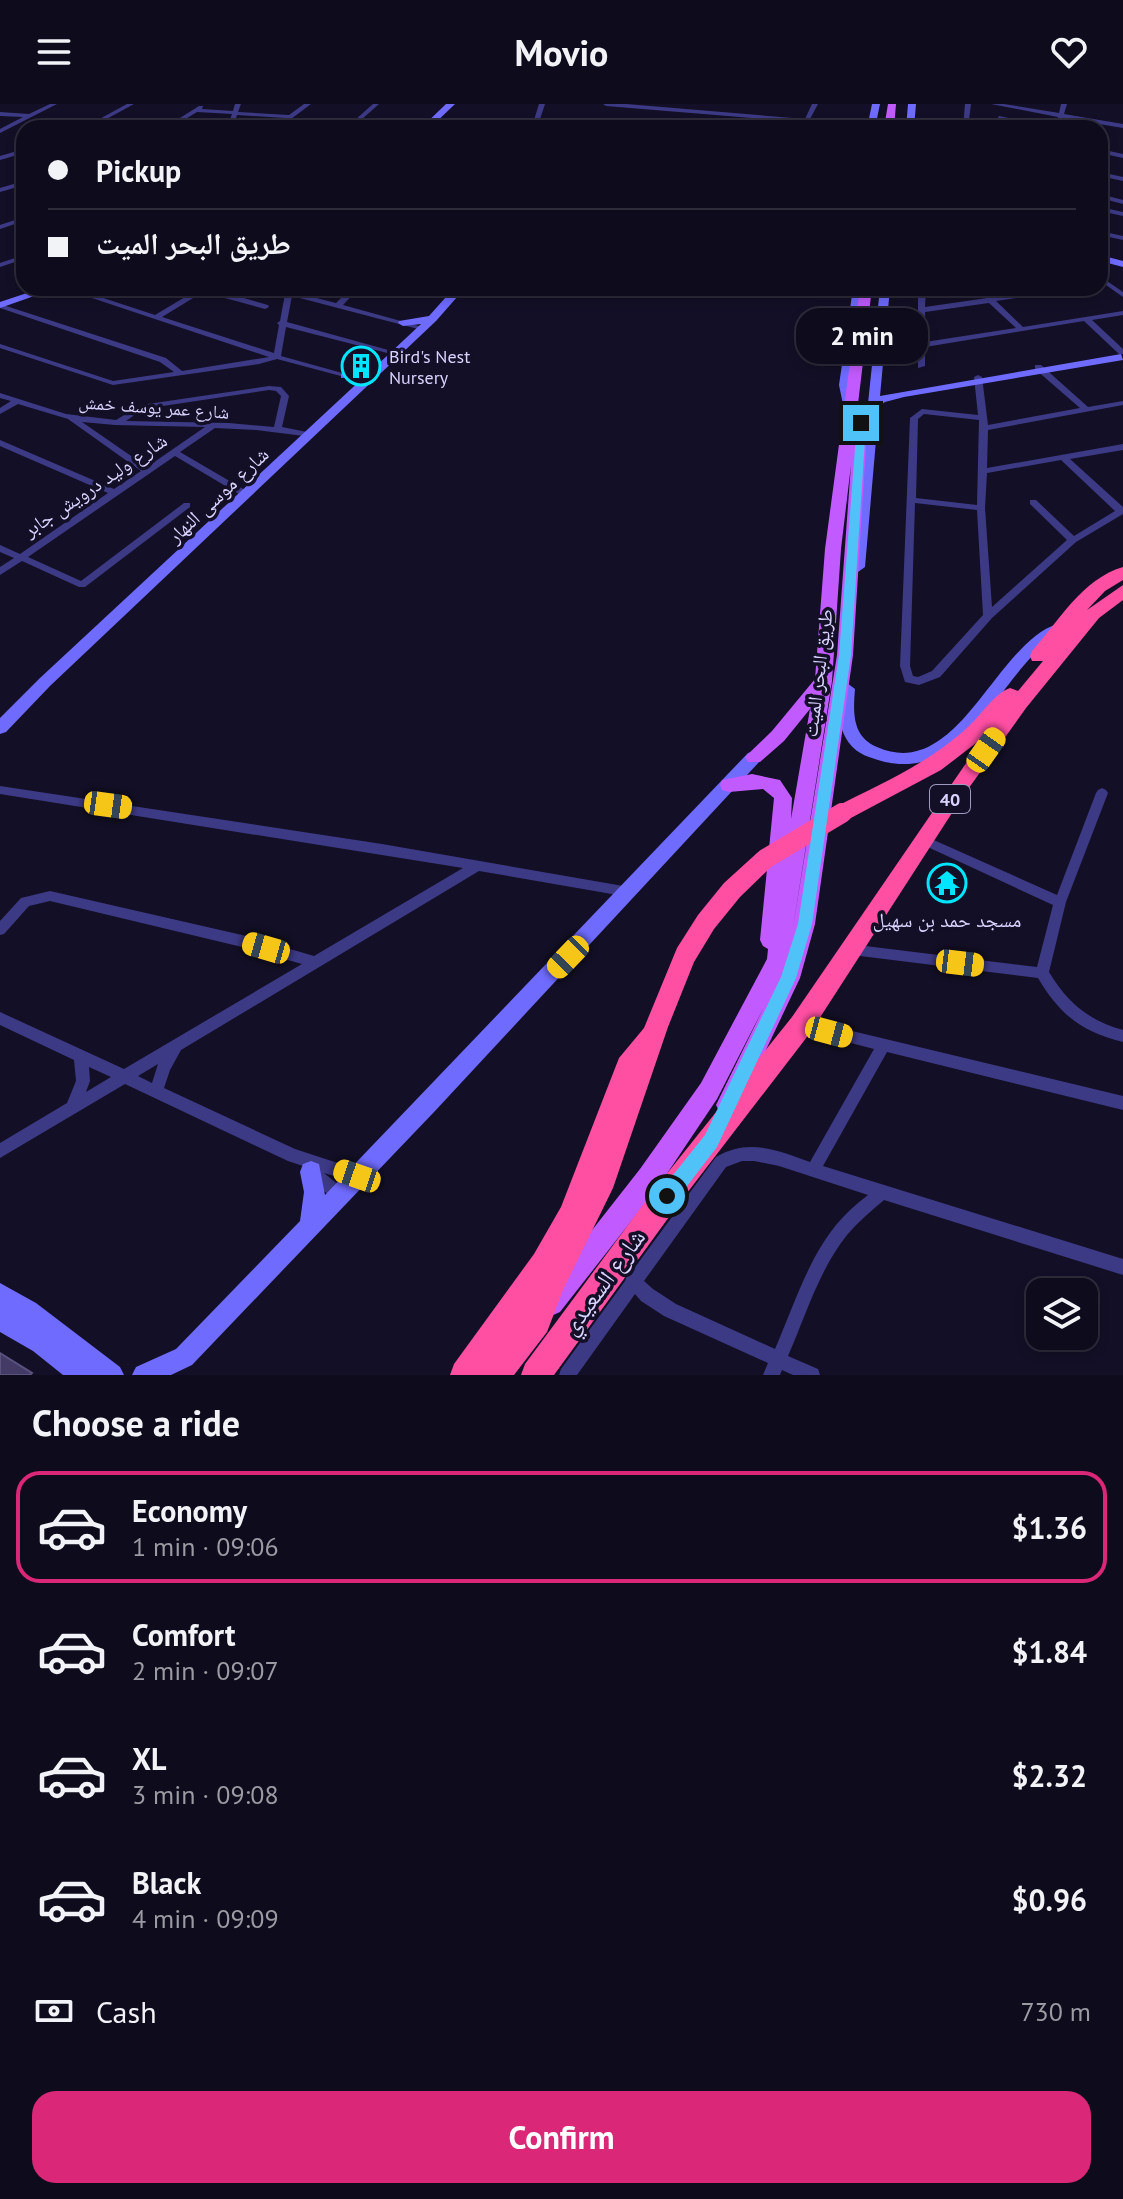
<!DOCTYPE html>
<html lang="en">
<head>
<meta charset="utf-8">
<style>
  body { margin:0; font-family:"PT Sans","Noto Naskh Arabic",sans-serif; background:#171425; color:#f1f3f6; height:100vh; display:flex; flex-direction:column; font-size:30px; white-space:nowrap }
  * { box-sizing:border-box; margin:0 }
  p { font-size:26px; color:#9b9ba3 }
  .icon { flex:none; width:44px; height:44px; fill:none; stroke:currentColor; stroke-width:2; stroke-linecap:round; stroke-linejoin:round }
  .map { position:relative; height:1271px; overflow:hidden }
  .details { display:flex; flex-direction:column; background:#0e0b1c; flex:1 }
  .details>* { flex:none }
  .top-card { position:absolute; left:16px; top:16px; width:1092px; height:176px; border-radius:24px; box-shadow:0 4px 12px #0003,0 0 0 2px #2e2b3b; display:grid; align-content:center; height:176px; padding:0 32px; background:#0e0b1c }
  .controls { position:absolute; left:1026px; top:1174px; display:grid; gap:16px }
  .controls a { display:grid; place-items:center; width:72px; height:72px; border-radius:16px; background:#0e0b1c; box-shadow:0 4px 12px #0003,0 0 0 2px #2e2b3b; font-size:40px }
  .end { position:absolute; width:36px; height:36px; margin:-18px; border:10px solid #4fc3f7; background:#111; box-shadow:0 0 0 4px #111 }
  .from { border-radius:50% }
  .bubble { position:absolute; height:56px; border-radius:24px; background:#0e0b1c; box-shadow:0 4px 12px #0003,0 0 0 2px #2e2b3b; font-size:26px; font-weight:700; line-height:56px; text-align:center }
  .car { position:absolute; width:24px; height:48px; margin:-24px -12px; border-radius:10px; box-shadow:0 0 6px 2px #0007; background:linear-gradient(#f5c518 24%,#345 0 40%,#f5c518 0 76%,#345 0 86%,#f5c518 0) }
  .top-card b { display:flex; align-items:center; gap:28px; height:76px; font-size:30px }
  .top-card b+b { border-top:2px solid #2e2b3b }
  .top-card i { width:20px; height:20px; background:#f1f3f6 }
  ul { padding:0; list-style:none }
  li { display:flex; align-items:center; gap:24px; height:112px; margin:0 16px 12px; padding:0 16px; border:4px solid transparent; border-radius:24px }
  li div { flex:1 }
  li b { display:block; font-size:30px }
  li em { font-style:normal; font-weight:700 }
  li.active { border-color:#db2777 }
  li>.icon { width:72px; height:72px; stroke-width:1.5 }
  h2 { padding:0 32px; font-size:36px; line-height:96px }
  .pay { display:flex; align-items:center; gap:20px; height:88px; padding:0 32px; font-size:30px }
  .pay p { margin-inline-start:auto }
  .action { display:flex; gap:16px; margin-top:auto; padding:16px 32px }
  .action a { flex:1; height:92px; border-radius:24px; background:#db2777; color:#fff; font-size:32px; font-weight:700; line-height:92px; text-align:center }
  header { display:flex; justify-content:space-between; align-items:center; height:104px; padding:0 32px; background:#0e0b1c; font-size:36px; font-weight:700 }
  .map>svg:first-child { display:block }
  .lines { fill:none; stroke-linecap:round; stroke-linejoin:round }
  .street { fill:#3d3a85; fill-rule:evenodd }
  .secondary { fill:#6f6bff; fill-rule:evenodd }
  .primary { fill:#c25bff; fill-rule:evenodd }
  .highway { fill:#ff4fa3; fill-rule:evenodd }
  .highway-bridge { stroke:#ff4fa3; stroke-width:20 }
  .shaded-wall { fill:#1d163a }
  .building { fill:#433a66; stroke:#5a527e; stroke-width:2 }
  .route { fill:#4fc3f7 }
  .labels { text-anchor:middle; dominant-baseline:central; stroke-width:7; stroke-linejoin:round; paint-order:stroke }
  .far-poi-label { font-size:18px; fill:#d9d4ff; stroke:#130f26; text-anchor:start }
  .far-street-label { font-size:18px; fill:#d9d4ff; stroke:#130f26 }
  .shield { fill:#130f26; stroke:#9e99be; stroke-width:2 }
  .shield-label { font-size:18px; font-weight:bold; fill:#d9d4ff }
  .street-label { font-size:20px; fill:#d9d4ff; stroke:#130f26 }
  .poi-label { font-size:20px; fill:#d9d4ff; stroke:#130f26 }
  .near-street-label { font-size:24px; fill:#d9d4ff; stroke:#130f26 }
</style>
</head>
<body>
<header><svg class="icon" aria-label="menu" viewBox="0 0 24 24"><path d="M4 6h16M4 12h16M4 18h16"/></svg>Movio<svg class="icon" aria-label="heart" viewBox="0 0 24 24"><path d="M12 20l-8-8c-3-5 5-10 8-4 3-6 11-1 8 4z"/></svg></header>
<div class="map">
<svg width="1123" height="1271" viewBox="0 0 1123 1271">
  <rect width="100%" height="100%" fill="#130f26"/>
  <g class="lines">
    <g class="street">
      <path d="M50,0h7l-57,29v-4l23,-12 -23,-1v-4l29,2z"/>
      <path d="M127,0h7l-44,24h-7z"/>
      <path d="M235,0h6l-3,8 51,3 15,-11h7l-32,24h-7l13,-10 -48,-3 -4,13h-6l5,-14 -35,-2 -26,16h-7l35,-22h4l-1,3 31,2z"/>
      <path d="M373,0h6l-27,24h-6z"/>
      <path d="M539,0h6l-8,24h-4v-4h-49l-2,4h-6l6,-8h52z"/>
      <path d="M603,0h23l179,15 7,-15h6l-8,15 61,5 3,2 -3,2 -265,-22z"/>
      <path d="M965,0h6l-2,16 30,8h-10l-21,-5 -1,5h-4z"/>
      <path d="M991,0h13l55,9 2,-9h6l-3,10 59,10v4l-60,-10 -2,10h-6l3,-11z"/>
      <path d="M999,12l49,10 3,2h-11l-43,-9z"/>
      <path d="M632,20l34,2 3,2 -39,-1z"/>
      <path d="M24,45v4l-24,7v-4z"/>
      <path d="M1100,45l23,5v4l-23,-5z"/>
      <path d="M1100,68l23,5v4l-23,-5z"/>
      <path d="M24,77v4l-24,7v-4z"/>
      <path d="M1100,90l23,6v4l-23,-6z"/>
      <path d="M1100,103l23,5v4l-23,-5z"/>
      <path d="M24,113v4l-24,8v-4z"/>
      <path d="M1100,127l23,5v4l-23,-5z"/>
      <path d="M24,151v4l-24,8v-4z"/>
      <path d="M1107,177l16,11v5l-17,-12 -6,1v-4z"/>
      <path d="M62,184h11l82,27 45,-27h9l59,17 1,2 -4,2 -62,-17 -41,25 112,36 5,-28 -2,-2 3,-2 5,-27 -20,-6h12l59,15 15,-15h8l-16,17 83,23 -4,2 -130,-34 -5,26 112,31 -4,2 -109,-28 -5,29 90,25 -4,2 -90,-24 -18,5 -146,21 -113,-37v-4l113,37 61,-9 -14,-10 -160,-54v-4l166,54 16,13 87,-14z"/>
      <path d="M390,184h10l12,6 -7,2z"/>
      <path d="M918,184h8l-1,19 132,-19h19l-4,2 -76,11 27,26 100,-16v4l-31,5 31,29v5h-4l-35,-33 -159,26v19l-7,2zM989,199l27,25 -91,14v-30z"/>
      <path d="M1035,261h6l47,42 35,-6v4l-135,25 -1,38 136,-24v6l-53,9 53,48v7l-47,28 -84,76 -52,59 -21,8 -14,-3 -5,-16 10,-248 12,-9 56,6 -4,-38 4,-2 4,2 6,48 92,-17 -45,-39zM924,310l55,6 -2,85 -61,-7 2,-79zM1061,356l54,51 -41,25 -38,-36h-6v4l37,36 -75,67 -7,-99 2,-35zM915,399l62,7 6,105 -51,56 -14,6 -5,-1 -3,-10z"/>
      <path d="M269,282l12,1 8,9 -7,31 30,6v4l-56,-7 -41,-2 -35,24 70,41v4h-6l-69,-41 -147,101 53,24 103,-78h6v4l-105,80h-6l-57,-26 -22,14v-8l14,-9 -14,-6v-7l20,9 88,-61 -108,-47v-6l114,49 27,-18 -73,-52 -50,-15 -18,10v-6l11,-7 -11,-3v-5l66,21 50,6 25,-15zM269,286l7,1 5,5 -7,31 -45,-4 -103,-2 17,-12zM82,318l33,3 90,2 -58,40z"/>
      <path d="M0,682l382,58 247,43 4,1 2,4 -2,4 -4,1 -150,-26 -298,179 -11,20 -6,18 131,61 67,22 2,5 -2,5 -5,2 -33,-10 20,16 2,5 -2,5 -5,2 -5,-2 -28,-22 -2,-5 2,-5 -18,-6 -163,-77 -125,74v-15l67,-40 9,-22 -2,-21 -74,-35v-13l124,57 178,-105 -60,-17 -192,-46 -21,5 -25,28 -4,1v-14l21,-23 29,-7 192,44 72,21 149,-88 -463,-74zM158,960l-6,19 -14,-7zM89,963l22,10 -25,15 4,-11z"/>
      <path d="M1102,684l4,2 2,3 -42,109 -17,70c18,30 40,49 74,58v12c-41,-10 -63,-27 -85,-64l-194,-24 -1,-4 1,-4 5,-2 188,23 16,-62 -134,-62 -2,-3 2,-3 4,-2 4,2 130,58 39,-102 2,-3z"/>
      <path d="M802,915l321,77v14l-236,-58 -64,114 300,93v16l-239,-75c-13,11 -26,22 -37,35 -28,35 -41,80 -59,121l30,13 2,6h-27l-11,-5 -2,5h-17l5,-12 -104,-47 -23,-15 -6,-7 -58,81h-18l2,-6 64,-88 2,-6 3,-1 86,-117c33,-19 60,-7 94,5l64,-113 -77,-20 -2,-4 2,-4zM742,1057h12l25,5 89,29c-12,9 -23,19 -32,30 -29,36 -43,83 -61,124l-99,-45 -23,-15 -9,-8 82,-114z"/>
    </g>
    <g class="secondary">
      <path d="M446,0h9l-25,24h-9z"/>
      <path d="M872,0h8l-5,24h-8z"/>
      <path d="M908,0h8l-2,24h-8z"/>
      <path d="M1100,151l23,6v6l-23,-6z"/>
      <path d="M42,184h15l-57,20v-6z"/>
      <path d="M454,184h11l-29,33 -386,365 -44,46 -6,2v-16l40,-40 325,-302 -24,2v-4l33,-6 47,-44 -18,2 -5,-3 1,-2 30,-5z"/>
      <path d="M853,184h10l-12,97 6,29 -6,4 -6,-4 -6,-29z"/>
      <path d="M880,184h10l-10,108 241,-42 2,6 -219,37 -19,5 -6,4 -14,161 -7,5 -7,-5z"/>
      <path d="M1057,520l7,5 -2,4c-8,5 -18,11 -25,18 -49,49 -83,139 -168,106 -30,-11 -32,-41 -30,-68l8,-6 8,6c-2,23 -3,48 22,58 81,36 117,-102 180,-123z"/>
      <path d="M754,647l6,2 2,4 -2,4 -325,350 -243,254 -21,10h-39l4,-8 40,-18 124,-128 4,-29 -4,-20 3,-8 8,-3 8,3 6,31 423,-442z"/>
      <path d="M0,1179l36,20 84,64 4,8h-61l-30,-24 -33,-19z"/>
    </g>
    <g class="primary">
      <path d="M888,0h8l-2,24h-10z"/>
      <path d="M860,184h12l-19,157 6,-3 7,4 -13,209 -38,269 -15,54 -64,135 -8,3 -8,-3 -4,-8 48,-98 -47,92 -59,88 -98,125 -9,4 -9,-4 -4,-9 4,-9 98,-125 61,-86 66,-124 1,-10 -5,-3 -3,-6 14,-142 -11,-9 -34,3 -7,-2 -2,-5 2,-5 30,-6 28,6 12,18 -1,21 19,-110 -26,32 -24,21h-12l-3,-5 27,-26 43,-52 10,-130zM851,361l-14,190 -45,279 40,-253 9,-132z"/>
    </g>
    <g class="highway">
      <path d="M1123,463v13l-18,11 -18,19 36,-25v15l-24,18 -73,90 -65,91 -151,234 -133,173 -123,169h-33l4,-11 132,-178 135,-169 192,-280 -43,33 -92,49 -7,2 -7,-2 -4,-6 4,-6c46,-23 96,-45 134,-81 12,-11 26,-33 41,-38l8,3 25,-30h-11l-2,-5 2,-5c27,-30 50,-72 91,-84z"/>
      <path d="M765,746l8,3 3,6 -3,6 -33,32 -26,32 -20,33 -26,65 -55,161 -50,102 -16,42 -33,43h-64l4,-11 80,-110 27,-47 58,-149 25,-30 33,-80 21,-33 26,-32 33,-30z"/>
    </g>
    <path class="highway-bridge" d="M765,755l77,-46"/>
  </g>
  <path class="shaded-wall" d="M372,253l1,7 -22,3 -1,-6z"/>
  <g class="building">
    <path d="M358,250l14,3 -22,4z"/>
    <path d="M0,1249l32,20 -2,2h-30z"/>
  </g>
  <path class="route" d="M861,316l5,3 -15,232 -39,269 -16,54 -79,169 -43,56 -7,2 -6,-2 -2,-7 2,-6 44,-55 76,-158 17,-53 41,-269 18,-232z"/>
  <defs>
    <symbol id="building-ring" viewBox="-11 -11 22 22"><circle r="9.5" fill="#130f26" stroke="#00e5ff" stroke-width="1.5"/><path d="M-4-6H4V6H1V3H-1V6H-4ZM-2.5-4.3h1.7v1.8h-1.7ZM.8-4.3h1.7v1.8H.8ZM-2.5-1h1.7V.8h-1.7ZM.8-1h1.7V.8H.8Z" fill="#00e5ff"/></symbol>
    <symbol id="temple-ring" viewBox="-11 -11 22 22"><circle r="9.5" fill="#130f26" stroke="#00e5ff" stroke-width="1.5"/><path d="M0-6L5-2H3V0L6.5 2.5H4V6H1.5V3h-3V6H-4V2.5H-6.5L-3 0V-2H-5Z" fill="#00e5ff"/></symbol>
  </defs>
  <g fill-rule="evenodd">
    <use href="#building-ring" x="339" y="240" width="44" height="44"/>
    <use href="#temple-ring" x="925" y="757" width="44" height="44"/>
  </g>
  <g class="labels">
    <g class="far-poi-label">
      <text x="389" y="252">Bird's Nest<tspan x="389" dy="21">Nursery</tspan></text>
    </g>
    <g class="far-street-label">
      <text transform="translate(154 303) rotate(4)">شارع عمر يوسف خمش</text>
    </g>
    <rect class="shield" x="930" y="681" width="40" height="28" rx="6"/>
    <g class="shield-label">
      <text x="950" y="695">40</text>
    </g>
    <g class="street-label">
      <text transform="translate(95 381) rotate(-34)">شارع وليد درويش جابر</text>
      <text transform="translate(218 391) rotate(-43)">شارع موسى النهار</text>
      <text transform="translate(818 569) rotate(-83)">طريق البحر الميت</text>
    </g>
    <g class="poi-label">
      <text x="947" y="816">مسجد حمد بن سهيل</text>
    </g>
    <g class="near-street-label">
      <text transform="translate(603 1178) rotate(-54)">شارع السعيدي</text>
    </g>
  </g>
</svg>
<div class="controls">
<a><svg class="icon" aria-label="layers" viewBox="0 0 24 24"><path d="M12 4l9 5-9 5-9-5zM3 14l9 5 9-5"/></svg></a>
</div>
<i class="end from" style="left:667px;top:1092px"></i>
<i class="end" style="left:861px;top:319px"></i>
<div class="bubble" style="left:796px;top:204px;width:132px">2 min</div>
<i class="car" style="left:986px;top:646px;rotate:35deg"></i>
<i class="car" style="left:108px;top:701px;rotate:98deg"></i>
<i class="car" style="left:266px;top:844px;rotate:286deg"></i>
<i class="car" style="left:568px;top:853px;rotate:224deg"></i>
<i class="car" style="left:960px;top:859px;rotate:97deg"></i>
<i class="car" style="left:829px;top:928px;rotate:105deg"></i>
<i class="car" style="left:357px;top:1072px;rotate:289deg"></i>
<div class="top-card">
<b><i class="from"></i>Pickup</b>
<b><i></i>طريق البحر الميت</b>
</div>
</div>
<section class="details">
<h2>Choose a ride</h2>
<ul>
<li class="active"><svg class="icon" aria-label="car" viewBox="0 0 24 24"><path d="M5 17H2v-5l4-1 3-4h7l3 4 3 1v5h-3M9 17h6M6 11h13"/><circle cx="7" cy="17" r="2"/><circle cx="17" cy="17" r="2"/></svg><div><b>Economy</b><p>1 min · 09:06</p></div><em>$1.36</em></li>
<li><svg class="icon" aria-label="car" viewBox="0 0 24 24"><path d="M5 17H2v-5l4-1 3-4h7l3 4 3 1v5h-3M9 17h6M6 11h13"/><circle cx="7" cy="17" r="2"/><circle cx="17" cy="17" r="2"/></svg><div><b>Comfort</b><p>2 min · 09:07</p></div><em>$1.84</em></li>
<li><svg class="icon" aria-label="car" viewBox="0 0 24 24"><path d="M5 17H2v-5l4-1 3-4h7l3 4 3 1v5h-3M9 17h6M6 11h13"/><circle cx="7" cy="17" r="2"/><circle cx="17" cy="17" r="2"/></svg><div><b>XL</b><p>3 min · 09:08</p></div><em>$2.32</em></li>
<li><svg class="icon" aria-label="car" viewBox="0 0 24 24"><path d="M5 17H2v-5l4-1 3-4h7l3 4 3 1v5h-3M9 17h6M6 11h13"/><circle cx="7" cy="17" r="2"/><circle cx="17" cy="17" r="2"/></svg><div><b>Black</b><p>4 min · 09:09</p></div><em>$0.96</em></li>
</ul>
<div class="pay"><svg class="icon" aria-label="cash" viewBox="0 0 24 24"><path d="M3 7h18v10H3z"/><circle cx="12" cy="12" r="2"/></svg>Cash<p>730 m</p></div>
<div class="action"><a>Confirm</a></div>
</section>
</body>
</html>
